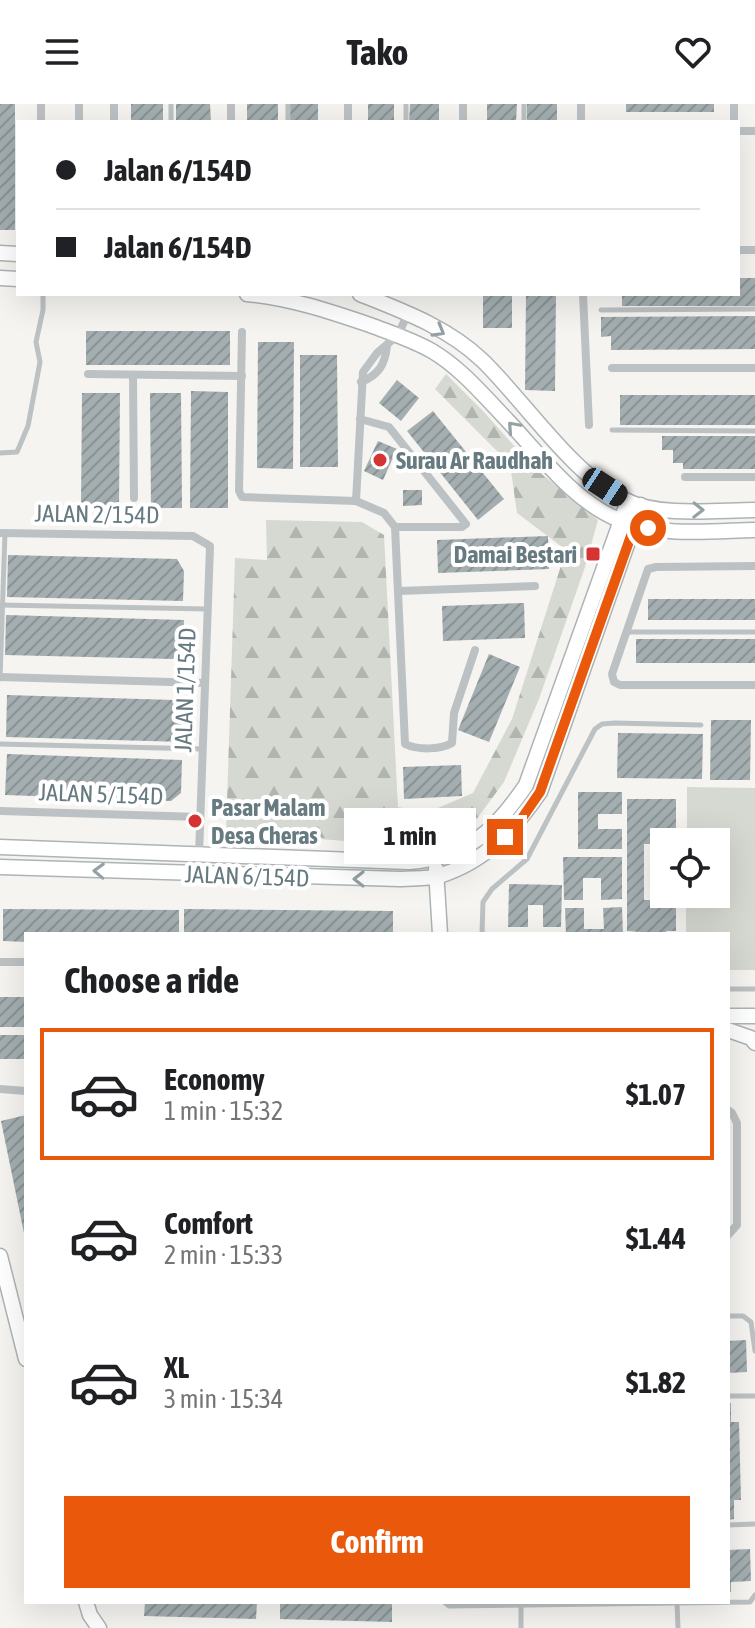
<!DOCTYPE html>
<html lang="en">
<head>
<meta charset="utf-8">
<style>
  body { margin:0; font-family:"Asap Condensed",sans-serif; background:#f2f2f2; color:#202124; height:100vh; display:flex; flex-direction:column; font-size:30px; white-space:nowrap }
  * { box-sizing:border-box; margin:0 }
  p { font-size:26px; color:#757577 }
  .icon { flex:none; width:44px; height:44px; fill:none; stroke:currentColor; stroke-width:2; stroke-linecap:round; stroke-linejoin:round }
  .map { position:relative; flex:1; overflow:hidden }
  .panel { position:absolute; left:24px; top:828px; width:706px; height:672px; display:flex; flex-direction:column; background:#fff; border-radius:0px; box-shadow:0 8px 32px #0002 }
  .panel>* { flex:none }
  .top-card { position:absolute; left:16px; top:16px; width:724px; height:176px; border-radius:0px; box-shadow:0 8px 32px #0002; display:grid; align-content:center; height:176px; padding:0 40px; background:#fff }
  .fabs { position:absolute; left:650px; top:724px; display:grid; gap:16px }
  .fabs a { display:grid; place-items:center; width:80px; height:80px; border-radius:0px; background:#fff; box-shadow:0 8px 32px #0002; font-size:40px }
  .end { position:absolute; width:36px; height:36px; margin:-18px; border:10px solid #ea580c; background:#fff; box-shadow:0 0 0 4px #fff }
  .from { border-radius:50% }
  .bubble { position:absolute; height:56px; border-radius:0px; background:#fff; box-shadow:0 8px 32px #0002; font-size:26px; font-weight:700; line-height:56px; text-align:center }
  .car { position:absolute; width:24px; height:48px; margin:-24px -12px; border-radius:10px; box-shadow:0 0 6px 2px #0007; background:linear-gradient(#222 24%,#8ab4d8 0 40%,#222 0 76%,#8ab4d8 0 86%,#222 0) }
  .top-card b { display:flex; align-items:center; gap:28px; height:76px; font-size:30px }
  .top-card b+b { border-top:2px solid #e0e0e0 }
  .top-card i { width:20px; height:20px; background:#202124 }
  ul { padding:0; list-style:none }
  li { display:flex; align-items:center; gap:24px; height:132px; margin:0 16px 12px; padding:0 24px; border:4px solid transparent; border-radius:0px }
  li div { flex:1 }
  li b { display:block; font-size:30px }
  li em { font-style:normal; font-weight:700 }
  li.selected { border-color:#ea580c }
  li>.icon { width:72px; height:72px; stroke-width:1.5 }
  h2 { padding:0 40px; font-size:36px; line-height:96px }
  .cta { display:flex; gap:16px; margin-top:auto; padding:16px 40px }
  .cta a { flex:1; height:92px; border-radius:0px; background:#ea580c; color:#fff; font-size:32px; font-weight:700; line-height:92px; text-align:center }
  header { display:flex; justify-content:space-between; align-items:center; height:104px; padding:0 40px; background:#fff; font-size:36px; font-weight:700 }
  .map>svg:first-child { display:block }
  .forest { fill:url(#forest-firs) }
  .pitch { fill:#d6d9d1 }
  .building { fill:url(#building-hatch); fill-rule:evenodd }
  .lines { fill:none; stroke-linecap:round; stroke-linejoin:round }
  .secondary-casing { stroke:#acb4b6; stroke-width:17 }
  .lane { stroke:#bcc1c3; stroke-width:5 }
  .street { stroke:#bcc1c3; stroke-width:8 }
  .secondary { stroke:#fff; stroke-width:14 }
  .oneway { stroke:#94a2a6 }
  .route { stroke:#ea580c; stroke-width:10 }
  .poi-dot { fill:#d53432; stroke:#fff; stroke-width:3 }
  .labels { text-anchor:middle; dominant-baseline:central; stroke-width:8; stroke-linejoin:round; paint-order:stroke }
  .poi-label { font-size:24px; font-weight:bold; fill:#667a80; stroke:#fff; text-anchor:start }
  .street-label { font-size:24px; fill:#667a80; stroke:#fff }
</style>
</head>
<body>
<header><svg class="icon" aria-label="menu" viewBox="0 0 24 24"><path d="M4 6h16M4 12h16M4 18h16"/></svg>Tako<svg class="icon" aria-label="heart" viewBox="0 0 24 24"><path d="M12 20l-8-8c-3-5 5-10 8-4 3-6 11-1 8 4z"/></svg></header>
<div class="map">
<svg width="755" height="1524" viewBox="0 0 755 1524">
  <defs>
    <pattern id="forest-firs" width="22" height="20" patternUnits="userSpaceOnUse" patternTransform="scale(2)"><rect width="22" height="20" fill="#d6d9d1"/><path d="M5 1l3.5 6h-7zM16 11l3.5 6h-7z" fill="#b1b5af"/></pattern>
    <pattern id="building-hatch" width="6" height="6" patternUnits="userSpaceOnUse" patternTransform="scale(2)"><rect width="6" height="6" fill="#a4aeb0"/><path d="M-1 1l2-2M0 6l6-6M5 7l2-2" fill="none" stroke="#899394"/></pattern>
  </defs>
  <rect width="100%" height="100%" fill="#f5f4f1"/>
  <path class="forest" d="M446,270l38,38 48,54 66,54 -13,47 -46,132 -35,83 -31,42 -49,23 -198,-15 9,-274 32,2 -1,-40 96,2 22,13 14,272 28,6 47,-20 39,-74 54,-169 -49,-37 -7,-49 -75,-75z"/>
  <path class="pitch" d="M687,683l68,1v182h-27v-36h-42v-40h30v-52h-29z"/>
  <g class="building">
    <rect x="0" y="0" width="15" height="126"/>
    <rect x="131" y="0" width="32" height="18"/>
    <path d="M176,0h34l1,18h-35z"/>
    <rect x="247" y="0" width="31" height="18"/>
    <rect x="289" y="0" width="29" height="18"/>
    <rect x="368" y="0" width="26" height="18"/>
    <path d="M410,0h29v18h-30z"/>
    <path d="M487,0h30l-1,18h-29z"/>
    <rect x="527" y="0" width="30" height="18"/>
    <rect x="626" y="0" width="88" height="8"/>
    <path d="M738,174h17v28h-133v-12h116z"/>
    <rect x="483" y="190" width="29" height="34"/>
    <path d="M526,190h30l-1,97 -30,-1z"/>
    <path d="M755,212v33l-144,1v-14l-10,1v-20z"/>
    <rect x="86" y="227" width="144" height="34"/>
    <path d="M258,238h36l-1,127 -36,-1z"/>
    <path d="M300,251h37l1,112h-38z"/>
    <path d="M397,276l22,18 -18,23 -22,-18z"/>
    <path d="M191,287l37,1v116h-38z"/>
    <path d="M82,289h38l-1,112h-38z"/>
    <path d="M150,289h31l1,115h-31z"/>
    <rect x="620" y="291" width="135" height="30"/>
    <path d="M433,307l71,88 -26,21 -71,-89z"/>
    <path d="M662,332h93v33h-72v-6h-10v-13h-11z"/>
    <path d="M378,337l19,8 -14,31 -19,-9z"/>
    <path d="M403,386h19v15l-19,1z"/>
    <path d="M548,432l1,33 -111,4 -1,-33z"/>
    <path d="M8,451l169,4 7,12 -1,30 -176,-4z"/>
    <rect x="648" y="495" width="107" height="21"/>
    <path d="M524,499l1,35 -82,3 -1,-35z"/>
    <path d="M6,511l178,5 -1,28 -10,11 -168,-4z"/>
    <rect x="636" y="535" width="119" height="24"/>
    <path d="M489,550l31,13 -31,75 -31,-12z"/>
    <path d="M7,591l167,5 11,12 -1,30 -178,-5z"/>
    <path d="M711,616h40l-1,60h-40z"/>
    <path d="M618,629l85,1 -1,45 -85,-1z"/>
    <path d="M7,650l175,6 -1,33 -10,8 -166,-6z"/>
    <path d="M461,661l1,31 -58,3 -1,-32z"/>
    <path d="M578,688h44v22h-24v15h24v20h-44z"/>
    <path d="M627,695h49v43h-12v52h12v37h-10v3l-39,-3zM644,740h16v56h-16z"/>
    <path d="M563,753h59v42l-21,1v-22h-18v22h-19z"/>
    <path d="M509,780l53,1 -1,42h-18v-22h-15v22h-20z"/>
    <path d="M622,803l1,27h-57l-1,-26h19v21h20l-1,-21z"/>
    <path d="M3,805l176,1v24h-153v8l-23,-1z"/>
    <path d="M184,805l209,2v23h-209z"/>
    <rect x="0" y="893" width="26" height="30"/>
    <rect x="0" y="931" width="26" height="24"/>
    <path d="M26,1011v122l-1,1 -24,-117z"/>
    <path d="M746,1236l1,32 -19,1v-32z"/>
    <path d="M728,1299h3v19h8l2,78h-7v19l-6,1z"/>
    <path d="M750,1445l1,32 -20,1v10h-3v-42z"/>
    <path d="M145,1498h112l-1,17 -112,-3z"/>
    <path d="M280,1498h112v20l-112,-3z"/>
  </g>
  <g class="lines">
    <defs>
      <g id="secondary">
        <path d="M0,149l18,1"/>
        <path d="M0,174l18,1"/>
        <path d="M247,190c43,4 82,17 123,31 21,8 43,15 62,26 29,17 53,46 76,70 33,35 68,83 114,100 41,16 90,10 133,9"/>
        <path d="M360,190c43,17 89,34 123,67 43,42 90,115 144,140 34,16 91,9 128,9"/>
        <path d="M0,743l409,15c57,-4 86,-31 117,-77l102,-284"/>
        <path d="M0,763l400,12c13,-1 27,0 39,-3 47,-15 74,-45 101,-84l101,-287"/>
        <path d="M436,765l4,65"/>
        <path d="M728,912h27"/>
        <path d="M728,926l23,8 4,5"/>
        <path d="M0,1152l26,103"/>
        <path d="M86,1498l4,13 9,13"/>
      </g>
    </defs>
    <use href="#secondary" class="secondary-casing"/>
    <g class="lane">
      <path d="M288,0v18"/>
      <path d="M171,18v-18"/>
      <path d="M406,18v-18"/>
      <path d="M524,18v-18"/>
      <path d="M601,206l154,-1"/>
      <path d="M612,326l143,1"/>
      <path d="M0,349l17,-1 11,-26 12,-64 -4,-20 7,-32v-16"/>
      <path d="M0,501l207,4"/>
      <path d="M626,528h129"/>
      <path d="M0,575l5,-146"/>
      <path d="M0,640l203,5"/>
      <path d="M482,830l1,-32 9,-13 35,-30 68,-130 7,-5 13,-1 86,2"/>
      <path d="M728,885h27"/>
      <path d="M728,1212h15l8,6 4,29"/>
      <path d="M728,1292h27"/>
      <path d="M728,1421l27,-1"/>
      <path d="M444,1498l5,4 301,-4 5,-7"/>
      <path d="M677,1499l1,25"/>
      <path d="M521,1501v23"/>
    </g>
    <g class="street">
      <path d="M41,0v18"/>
      <path d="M79,0v18"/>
      <path d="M463,0v18"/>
      <path d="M581,0v18"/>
      <path d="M114,18v-18"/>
      <path d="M231,18v-18"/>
      <path d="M348,18v-18"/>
      <path d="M734,18v-18"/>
      <path d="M738,27h17"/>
      <path d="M738,146h17"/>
      <path d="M583,190l6,131"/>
      <path d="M242,228l-3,159 3,6 114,4 28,12 11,14 10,217c12,6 35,6 47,-1l2,-30 21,-63"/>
      <path d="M612,264h143"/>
      <path d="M88,270l154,2"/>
      <path d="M133,271l1,123"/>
      <path d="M361,278c18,-7 24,-18 26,-36"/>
      <path d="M360,315l29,8 77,97 -4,3h-67"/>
      <path d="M685,373h70"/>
      <path d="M356,397l7,-129 14,-19 21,-18 10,-22"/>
      <path d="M0,429l193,3 17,10 -11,309"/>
      <path d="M755,462l-99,1 -8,2 -36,105 2,8 6,3h135"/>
      <path d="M399,487l136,-5"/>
      <path d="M0,573l205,6"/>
      <path d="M0,707l200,6"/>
      <path d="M0,858h26"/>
      <path d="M0,985l26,2"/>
      <path d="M728,1006l4,3 5,10v102l-9,10"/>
    </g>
    <use href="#secondary" class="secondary"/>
  </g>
  <defs><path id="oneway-chevron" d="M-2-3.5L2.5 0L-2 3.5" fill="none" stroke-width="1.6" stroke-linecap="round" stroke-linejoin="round" transform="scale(2)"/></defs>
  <g class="oneway">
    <use href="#oneway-chevron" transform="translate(439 227) rotate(30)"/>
    <use href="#oneway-chevron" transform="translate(513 323) rotate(-132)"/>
    <use href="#oneway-chevron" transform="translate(698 406) rotate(1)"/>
    <use href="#oneway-chevron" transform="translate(99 767) rotate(-178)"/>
    <use href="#oneway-chevron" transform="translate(359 775) rotate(-180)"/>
  </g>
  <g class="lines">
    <path class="route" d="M505,733l13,-13 22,-32 92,-259 16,-5"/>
  </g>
  <g class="poi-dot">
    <circle cx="380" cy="356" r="8"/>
    <rect x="585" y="442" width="16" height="16" rx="4"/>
    <circle cx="195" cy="717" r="8"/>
  </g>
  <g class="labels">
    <g class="poi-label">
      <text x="396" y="356">Surau Ar Raudhah</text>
      <text x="577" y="450" text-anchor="end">Damai Bestari</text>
      <text x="211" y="703">Pasar Malam<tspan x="211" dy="28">Desa Cheras</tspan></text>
    </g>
    <g class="street-label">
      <text transform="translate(97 410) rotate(1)">JALAN 2/154D</text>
      <text transform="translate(185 586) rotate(-88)">JALAN 1/154D</text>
      <text transform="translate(101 690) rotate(2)">JALAN 5/154D</text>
      <text transform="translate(247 772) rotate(2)">JALAN 6/154D</text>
    </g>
  </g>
</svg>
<div class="fabs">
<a><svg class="icon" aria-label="locate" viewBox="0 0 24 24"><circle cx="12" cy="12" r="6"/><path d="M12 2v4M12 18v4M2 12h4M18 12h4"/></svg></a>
</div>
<i class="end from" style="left:648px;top:424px"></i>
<i class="end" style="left:505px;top:733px"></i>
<div class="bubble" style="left:344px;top:704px;width:132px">1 min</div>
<i class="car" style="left:605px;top:383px;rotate:123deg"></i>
<div class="top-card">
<b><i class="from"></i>Jalan 6/154D</b>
<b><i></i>Jalan 6/154D</b>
</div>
<section class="panel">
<h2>Choose a ride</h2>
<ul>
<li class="selected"><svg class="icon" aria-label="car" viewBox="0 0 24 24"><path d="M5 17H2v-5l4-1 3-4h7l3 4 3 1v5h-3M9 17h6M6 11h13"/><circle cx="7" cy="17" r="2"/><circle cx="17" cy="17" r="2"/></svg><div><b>Economy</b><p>1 min · 15:32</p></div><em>$1.07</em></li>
<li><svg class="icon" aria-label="car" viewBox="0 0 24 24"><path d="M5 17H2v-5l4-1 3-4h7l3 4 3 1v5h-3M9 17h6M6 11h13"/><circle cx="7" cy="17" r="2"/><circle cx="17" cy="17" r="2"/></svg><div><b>Comfort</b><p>2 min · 15:33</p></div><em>$1.44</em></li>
<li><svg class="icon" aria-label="car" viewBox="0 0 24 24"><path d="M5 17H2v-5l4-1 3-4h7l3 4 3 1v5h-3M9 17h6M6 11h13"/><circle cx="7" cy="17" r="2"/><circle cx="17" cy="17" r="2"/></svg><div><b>XL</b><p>3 min · 15:34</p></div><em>$1.82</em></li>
</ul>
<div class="cta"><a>Confirm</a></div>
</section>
</div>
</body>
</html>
